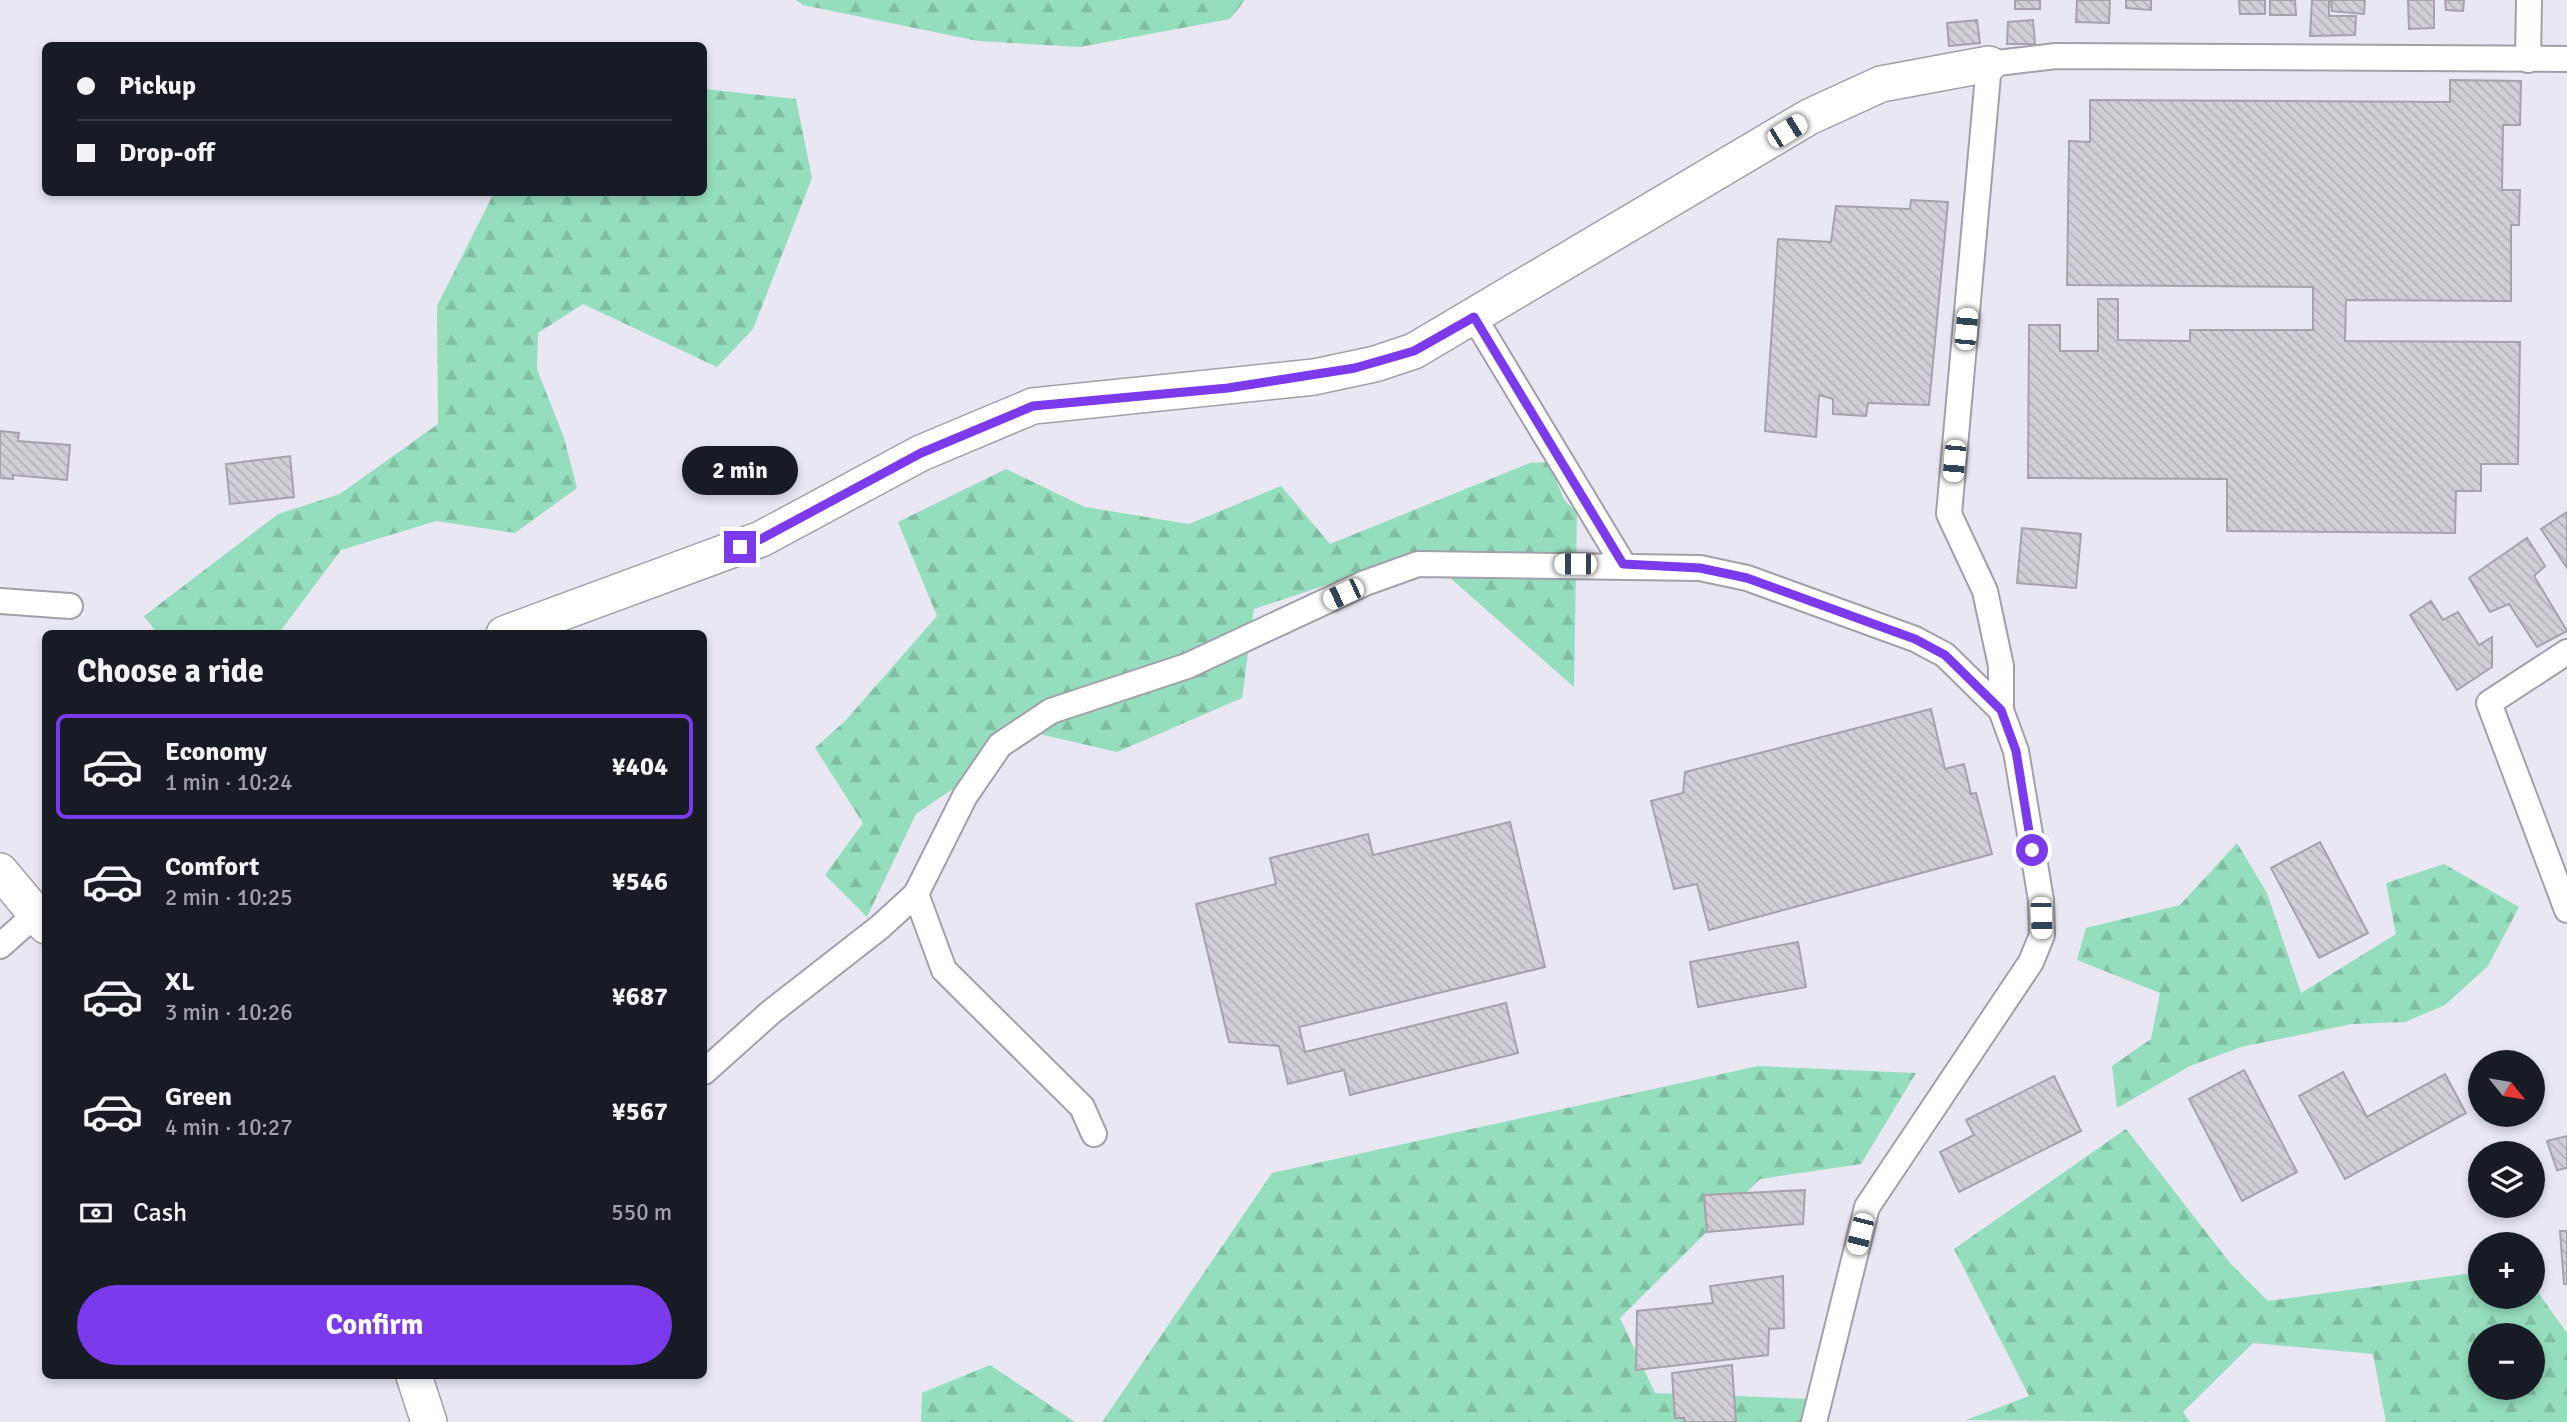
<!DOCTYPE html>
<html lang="en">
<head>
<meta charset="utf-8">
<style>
  body { margin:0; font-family:Signika,sans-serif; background:#242831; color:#f1f3f6; height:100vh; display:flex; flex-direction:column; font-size:26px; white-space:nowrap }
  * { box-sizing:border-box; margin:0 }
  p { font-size:23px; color:#9ea1a6 }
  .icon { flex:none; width:38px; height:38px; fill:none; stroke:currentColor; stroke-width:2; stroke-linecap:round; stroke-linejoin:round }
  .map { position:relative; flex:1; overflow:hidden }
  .drawer { position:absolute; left:42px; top:630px; width:665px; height:749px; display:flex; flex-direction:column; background:#171b24; border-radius:10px; box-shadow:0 4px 10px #0003 }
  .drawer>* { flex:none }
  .hud { position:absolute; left:42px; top:42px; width:665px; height:154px; border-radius:10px; box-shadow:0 4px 10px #0003; display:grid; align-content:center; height:154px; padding:0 35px; background:#171b24 }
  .needle { width:46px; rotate:120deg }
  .buttons { position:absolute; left:2468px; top:1050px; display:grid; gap:14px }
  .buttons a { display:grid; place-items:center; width:77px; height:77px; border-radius:50%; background:#171b24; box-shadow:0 4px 10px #0003; font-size:35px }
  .end { position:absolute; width:32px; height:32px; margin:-16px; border:9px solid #7c3aed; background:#fff; box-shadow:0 0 0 4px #fff }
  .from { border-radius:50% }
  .bubble { position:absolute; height:49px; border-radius:24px; background:#171b24; box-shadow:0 4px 10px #0003; font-size:23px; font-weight:700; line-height:49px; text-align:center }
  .car { position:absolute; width:21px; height:42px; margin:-21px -10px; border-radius:9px; box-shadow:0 0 5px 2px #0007; background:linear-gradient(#fff 24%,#345 0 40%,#fff 0 76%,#345 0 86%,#fff 0) }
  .hud b { display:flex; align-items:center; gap:24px; height:66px; font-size:26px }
  .hud b+b { border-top:2px solid #363941 }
  .hud i { width:18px; height:18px; background:#f1f3f6 }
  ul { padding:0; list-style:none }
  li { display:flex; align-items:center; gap:21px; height:105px; margin:0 14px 10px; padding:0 21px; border:4px solid transparent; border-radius:10px }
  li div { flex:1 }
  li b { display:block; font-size:26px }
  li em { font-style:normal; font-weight:700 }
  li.selected { border-color:#7c3aed }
  li>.icon { width:63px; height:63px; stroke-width:1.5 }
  h2 { padding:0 35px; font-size:32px; line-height:84px }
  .pay { display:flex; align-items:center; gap:18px; height:77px; padding:0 35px; font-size:26px }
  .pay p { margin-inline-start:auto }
  .primary-button { display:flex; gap:14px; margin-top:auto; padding:14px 35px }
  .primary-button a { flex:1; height:80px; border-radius:42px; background:#7c3aed; color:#fff; font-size:28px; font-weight:700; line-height:80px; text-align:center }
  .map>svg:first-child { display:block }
  .forest { fill:url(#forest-firs); fill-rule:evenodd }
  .building { fill:url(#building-back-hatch); stroke:#a7a1ab; stroke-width:2 }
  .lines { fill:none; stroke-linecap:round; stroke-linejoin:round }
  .street-casing { stroke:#a1a0aa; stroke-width:28 }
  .secondary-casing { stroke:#a1a0aa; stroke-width:38 }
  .street { stroke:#fff; stroke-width:24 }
  .secondary { stroke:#fff; stroke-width:35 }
  .route { stroke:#7c3aed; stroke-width:9 }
</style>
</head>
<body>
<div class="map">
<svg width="2567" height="1422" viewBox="0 0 2567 1422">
  <defs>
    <pattern id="forest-firs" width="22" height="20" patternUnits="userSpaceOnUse" patternTransform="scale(1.75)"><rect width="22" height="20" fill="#95debd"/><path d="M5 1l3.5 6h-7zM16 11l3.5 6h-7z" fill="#80bea2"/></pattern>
    <pattern id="building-back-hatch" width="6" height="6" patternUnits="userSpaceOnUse" patternTransform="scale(1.75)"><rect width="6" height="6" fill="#d3cdd7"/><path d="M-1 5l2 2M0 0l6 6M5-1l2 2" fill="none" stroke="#b5afb8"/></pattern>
  </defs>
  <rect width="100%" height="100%" fill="#e8e7f2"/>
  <g class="forest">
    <path d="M796,0h449l-15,19 -150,28 -102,-6 -175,-36z"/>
    <path d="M704,89l92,10 16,79 -59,151 -36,38 -134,-63 -45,29 -1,36 27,69 13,50 -62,45 -79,-12 -95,29 -62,83h-122l-13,-17 134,-102 62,-20 98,-70 -1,-118 57,-113 210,-1z"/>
    <path d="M1548,462l17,39 12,11 -3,175 -152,-134 -168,56 -12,89 -125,54 -82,-19 -119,81 -49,103 -42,-42 38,-52 -48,-75 31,-28 91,-104 -39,-94 108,-53 79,38 104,17 92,-38 49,58 200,-81z"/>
    <path d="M2237,843l30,50 34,100 95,-59 -10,-51 58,-19 75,43 -31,59 -43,39 -40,17 -53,2 -111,23 -51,19 -73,42 -5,-42 39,-27 9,-46 -83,-33 9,-32 94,-23z"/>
    <path d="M1758,1066l158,7 -55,91 -101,15 -140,139 35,75 154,6 -7,23h-700l170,-249z"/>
    <path d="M2126,1129l104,134 38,38 212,-29v25h52v-13l35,49v89h-181l-13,-68 -120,-11 -70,69 7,10 -224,-2 63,-24 -75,-147zM2532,1335v53h-52v-53z"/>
    <path d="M990,1365l85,57h-154l1,-29z"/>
  </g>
  <g class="building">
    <rect x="2015" y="0" width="25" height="9"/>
    <path d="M2077,0h33l-1,23 -33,-1z"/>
    <path d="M2126,0h25v10l-25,-2z"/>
    <path d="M2239,0h26v14h-25z"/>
    <path d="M2270,0h25l1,15h-26z"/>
    <path d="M2312,0h17v16h27l-1,19 -45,1z"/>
    <path d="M2331,0h34l-1,14 -32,-3z"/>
    <path d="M2408,0h26v28l-25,1z"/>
    <path d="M2445,0h19l-1,11 -17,-1z"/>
    <path d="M1977,20l3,23 -31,3 -2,-23z"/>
    <path d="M2033,20l2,24h-28l1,-22z"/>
    <path d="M2450,80l71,1 -1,44h-17l-1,65h18l-1,35h-8v76l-165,-1 -1,41 175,1 -2,122h-37v27h-25l-1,42 -228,-2v-52l-199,-1 1,-153h31v26h38v-52h20v41l72,1v-11h123v-43l-246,-2 2,-144 21,1v-42l360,2z"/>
    <path d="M1911,200l37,2 -19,203 -61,-2 -2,13 -33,-2v-15l-14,-4 -3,42 -51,-6 13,-192 53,3 5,-36 74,3z"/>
    <path d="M0,431l19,2 -1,8 52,4 -3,35 -54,-5v4l-13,-1z"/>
    <path d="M290,456l4,41 -64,7 -4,-40z"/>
    <path d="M2567,512v56l-26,-39z"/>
    <path d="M2022,528l59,6 -5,54 -59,-5z"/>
    <path d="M2527,538l18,28 -11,10 33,55 -30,16 -28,-43 -19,8 -21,-34z"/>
    <path d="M2431,601l12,19 15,-8 21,33 13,-8v30l-35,23 -47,-75z"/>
    <path d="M1931,709l14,60 19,-5 7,30 5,-1 16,61 -283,76 -12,-46 -23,5 -23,-88 32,-8 2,-21z"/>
    <path d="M1510,822l35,145 -246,60 6,25 201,-49 12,50 -168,42 -6,-25 -56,14 -9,-38 -50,-4 -33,-138 80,-20 -6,-26 98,-24 5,21z"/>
    <path d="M2320,842l48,91 -49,25 -48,-90z"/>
    <path d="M1798,942l8,45 -108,20 -8,-45z"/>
    <path d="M2244,1070l53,102 -55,29 -53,-102z"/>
    <path d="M2343,1072l24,45 78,-43 21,39 -121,66 -46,-83z"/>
    <path d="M2054,1076l27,55 -122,61 -19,-40 34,-17 -8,-15z"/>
    <path d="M2567,1136v32l-10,2 -10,-29z"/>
    <path d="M1805,1190l-2,34 -96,8 -3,-37z"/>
    <path d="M2560,1231h7v53h-3z"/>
    <path d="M1783,1276l1,52 -15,1 -1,26 -132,15 1,-59 76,-8 -3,-17z"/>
    <path d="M1732,1365l4,57h-51l-1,-4h-9l-3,-45z"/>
  </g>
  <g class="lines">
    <defs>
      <g id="street">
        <path d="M2528,60l1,-60"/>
        <path d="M1474,317l149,247"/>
        <path d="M0,601l70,5"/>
        <path d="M2567,652l-78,51 78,207"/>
        <path d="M2001,710v-44l-16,-75 -36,-77 40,-450 67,-8 511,3"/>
        <path d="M0,946l35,-31"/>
        <path d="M704,1072l67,-60 109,-85 36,-33"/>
        <path d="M1094,1134l-12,-27 -138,-137 -28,-76 49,-98 35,-51 51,-34 136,-45 178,-83 53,-19 282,4 47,10 168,61 30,16 56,55 15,41 25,149 1,35 -11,27 -164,245 -53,215"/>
      </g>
      <g id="secondary">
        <path d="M504,634l257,-95 160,-86 112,-47 281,-29 61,-13 39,-13 395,-234 72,-33 108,-20"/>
        <path d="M0,871l46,55"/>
        <path d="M414,1376l15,46"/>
      </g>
    </defs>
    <use href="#street" class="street-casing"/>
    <use href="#secondary" class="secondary-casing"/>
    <use href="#street" class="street"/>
    <use href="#secondary" class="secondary"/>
  </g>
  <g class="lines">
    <path class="route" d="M740,547l21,-8 160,-86 112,-47 195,-18 127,-20 59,-17 60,-34 149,247 77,4 47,10 168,61 30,16 56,55 15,41 16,99"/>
  </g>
</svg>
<div class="buttons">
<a><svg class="needle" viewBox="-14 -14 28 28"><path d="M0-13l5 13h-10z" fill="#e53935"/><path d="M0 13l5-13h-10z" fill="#9ea1a6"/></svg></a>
<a><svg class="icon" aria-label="layers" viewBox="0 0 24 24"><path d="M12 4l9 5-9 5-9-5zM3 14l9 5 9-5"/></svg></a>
<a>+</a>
<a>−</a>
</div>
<i class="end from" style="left:2032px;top:850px"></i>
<i class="end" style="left:740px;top:547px"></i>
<div class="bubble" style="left:682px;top:446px;width:116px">2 min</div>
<i class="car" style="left:1787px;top:131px;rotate:58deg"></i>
<i class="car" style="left:1966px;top:329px;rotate:5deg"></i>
<i class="car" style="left:1954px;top:461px;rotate:185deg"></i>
<i class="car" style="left:1575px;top:564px;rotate:270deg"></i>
<i class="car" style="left:1343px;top:594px;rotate:245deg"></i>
<i class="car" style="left:2041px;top:918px;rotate:178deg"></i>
<i class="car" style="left:1860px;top:1234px;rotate:194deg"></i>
<div class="hud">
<b><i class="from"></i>Pickup</b>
<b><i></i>Drop-off</b>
</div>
<section class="drawer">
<h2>Choose a ride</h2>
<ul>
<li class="selected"><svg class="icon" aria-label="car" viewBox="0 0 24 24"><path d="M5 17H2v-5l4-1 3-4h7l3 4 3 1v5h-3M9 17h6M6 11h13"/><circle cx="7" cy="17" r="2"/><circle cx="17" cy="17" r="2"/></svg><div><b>Economy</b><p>1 min · 10:24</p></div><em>¥404</em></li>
<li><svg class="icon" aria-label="car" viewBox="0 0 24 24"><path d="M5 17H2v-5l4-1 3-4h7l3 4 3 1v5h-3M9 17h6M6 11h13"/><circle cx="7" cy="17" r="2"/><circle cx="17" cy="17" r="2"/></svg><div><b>Comfort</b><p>2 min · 10:25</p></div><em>¥546</em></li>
<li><svg class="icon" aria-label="car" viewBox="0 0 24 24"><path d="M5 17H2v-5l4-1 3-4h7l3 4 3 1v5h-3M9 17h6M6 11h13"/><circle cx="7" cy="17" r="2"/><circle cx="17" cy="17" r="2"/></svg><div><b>XL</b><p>3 min · 10:26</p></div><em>¥687</em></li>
<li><svg class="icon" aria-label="car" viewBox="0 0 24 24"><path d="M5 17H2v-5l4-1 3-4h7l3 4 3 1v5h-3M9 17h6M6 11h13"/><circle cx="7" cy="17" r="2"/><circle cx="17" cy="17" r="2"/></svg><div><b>Green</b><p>4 min · 10:27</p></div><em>¥567</em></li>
</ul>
<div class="pay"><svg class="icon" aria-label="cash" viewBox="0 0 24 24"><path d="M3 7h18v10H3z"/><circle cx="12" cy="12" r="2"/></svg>Cash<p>550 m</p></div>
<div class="primary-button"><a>Confirm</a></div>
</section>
</div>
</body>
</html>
